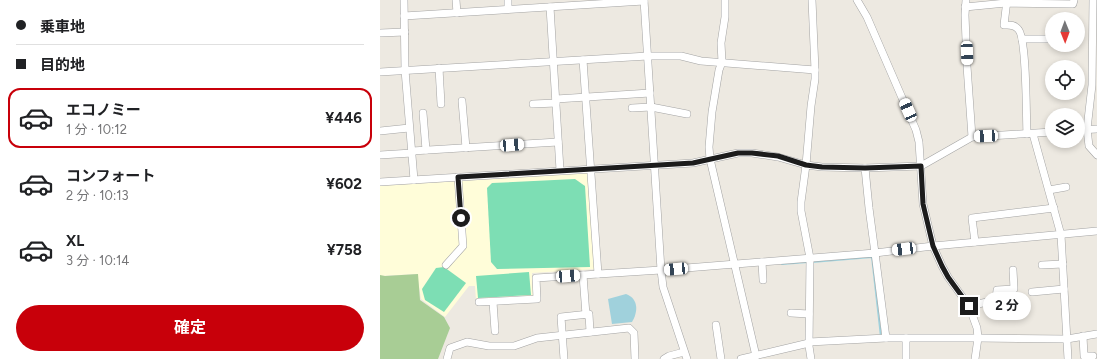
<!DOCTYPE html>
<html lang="ja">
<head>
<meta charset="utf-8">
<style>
  body { margin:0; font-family:Figtree,"Noto Sans JP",sans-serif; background:#f2f2f2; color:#202124; height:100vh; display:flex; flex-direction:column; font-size:15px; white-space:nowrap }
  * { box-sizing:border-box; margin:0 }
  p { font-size:13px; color:#757577 }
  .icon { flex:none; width:22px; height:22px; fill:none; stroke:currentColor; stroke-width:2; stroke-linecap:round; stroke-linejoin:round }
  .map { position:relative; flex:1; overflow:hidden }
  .side { display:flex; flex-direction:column; background:#fff; width:380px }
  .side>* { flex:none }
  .top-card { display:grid; align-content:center; height:88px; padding:0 16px; background:#fff }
  .needle { width:26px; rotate:179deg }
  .tools { position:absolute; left:665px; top:12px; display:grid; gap:8px }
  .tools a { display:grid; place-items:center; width:40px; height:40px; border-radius:50%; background:#fff; box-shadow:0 2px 6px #0003; font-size:20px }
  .end { position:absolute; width:18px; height:18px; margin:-9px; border:5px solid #1c1c1c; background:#fff; box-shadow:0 0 0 2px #fff }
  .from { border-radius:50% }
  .bubble { position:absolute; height:28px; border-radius:14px; background:#fff; box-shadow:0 2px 6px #0003; font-size:13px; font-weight:700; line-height:28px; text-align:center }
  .car { position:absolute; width:12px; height:24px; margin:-12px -6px; border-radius:5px; box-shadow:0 0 3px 1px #0007; background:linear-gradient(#fff 24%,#345 0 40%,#fff 0 76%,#345 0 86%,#fff 0) }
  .top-card b { display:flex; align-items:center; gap:14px; height:38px; font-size:15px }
  .top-card b+b { border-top:1px solid #e0e0e0 }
  .top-card i { width:10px; height:10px; background:#202124 }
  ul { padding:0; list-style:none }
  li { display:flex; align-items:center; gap:12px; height:60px; margin:0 8px 6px; padding:0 8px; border:2px solid transparent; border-radius:12px }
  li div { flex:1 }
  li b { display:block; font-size:15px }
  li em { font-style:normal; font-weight:700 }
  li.on { border-color:#c8000a }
  li>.icon { width:36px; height:36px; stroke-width:1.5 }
  .cta { display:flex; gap:8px; margin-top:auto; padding:8px 16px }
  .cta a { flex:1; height:46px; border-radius:24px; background:#c8000a; color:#fff; font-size:16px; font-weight:700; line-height:46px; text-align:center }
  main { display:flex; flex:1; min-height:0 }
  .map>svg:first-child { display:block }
  .education { fill:#fffdd9 }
  .forest { fill:#a8cd95 }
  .pitch { fill:#7ddeb4 }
  .water { fill:#a0d1dc }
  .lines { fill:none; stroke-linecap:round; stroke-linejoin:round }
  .stream { stroke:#a0d1dc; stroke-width:2 }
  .minor-casing { stroke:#a3a3a3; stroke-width:8 }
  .minor { stroke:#fff; stroke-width:7 }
  .route { stroke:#1c1c1c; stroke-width:5 }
</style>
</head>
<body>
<main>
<section class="side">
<div class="top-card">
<b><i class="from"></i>乗車地</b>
<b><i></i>目的地</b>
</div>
<ul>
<li class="on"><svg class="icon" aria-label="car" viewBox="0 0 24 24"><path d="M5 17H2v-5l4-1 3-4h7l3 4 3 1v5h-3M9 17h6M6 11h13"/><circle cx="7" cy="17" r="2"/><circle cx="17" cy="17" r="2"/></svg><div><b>エコノミー</b><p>1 分 · 10:12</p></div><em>¥446</em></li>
<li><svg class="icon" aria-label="car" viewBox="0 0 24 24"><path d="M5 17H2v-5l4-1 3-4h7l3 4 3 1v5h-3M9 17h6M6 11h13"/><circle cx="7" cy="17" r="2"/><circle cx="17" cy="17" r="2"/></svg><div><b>コンフォート</b><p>2 分 · 10:13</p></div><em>¥602</em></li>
<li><svg class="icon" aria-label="car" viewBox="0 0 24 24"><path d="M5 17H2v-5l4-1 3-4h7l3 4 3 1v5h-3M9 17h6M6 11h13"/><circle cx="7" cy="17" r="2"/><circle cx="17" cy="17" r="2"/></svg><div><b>XL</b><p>3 分 · 10:14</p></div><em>¥758</em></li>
</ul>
<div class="cta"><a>確定</a></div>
</section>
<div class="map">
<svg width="717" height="359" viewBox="0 0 717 359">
  <rect width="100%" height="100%" fill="#ede9e1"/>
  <path class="education" d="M209,173l7,96 -64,4 1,23 -57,4 -1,-14h-6l-24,31 -24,-18 -4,-25 -37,2v-90z"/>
  <path class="forest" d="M38,274l2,26 24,17 6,11 -12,31h-58v-84l5,1z"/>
  <g class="pitch">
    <path d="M195,179l10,7 5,81 -93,2 -6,-7 -4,-74 5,-5z"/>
    <path d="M64,267l22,16 -22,29 -19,-12 -3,-11 14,-21z"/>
    <path d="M149,272l2,23 -53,3 -2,-22z"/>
  </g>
  <path class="water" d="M246,294c13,5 12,18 6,28l-20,2 -4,-25z"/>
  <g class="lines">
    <g class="stream">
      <path d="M432,262l60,-5 9,80"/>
      <path d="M402,264l26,-2"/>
    </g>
    <defs>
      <g id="minor">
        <path d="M24,0l1,70 9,110"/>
        <path d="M76,0l1,13"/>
        <path d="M128,0v9"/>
        <path d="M264,0l17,270 214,-17 11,85h92l89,1 30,-5"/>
        <path d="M345,0v17l-4,26 1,19 -3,8 -7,42 -3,35 1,12 46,197"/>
        <path d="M477,0l10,17 49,113 3,12 4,62 10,42 9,20 6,11 21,29 8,22 1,10 -3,21"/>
        <path d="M586,0l-1,15 2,51 5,71"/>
        <path d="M627,0l-3,25c5,0 10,-1 14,4 9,8 8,88 9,105"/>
        <path d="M713,0l-1,85 -5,44 2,17 8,9"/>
        <path d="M170,7l10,163"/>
        <path d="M585,7l41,-4 67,1 1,-4"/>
        <path d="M24,16l240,-15"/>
        <path d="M0,33l25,-1"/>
        <path d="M642,39h28"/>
        <path d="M203,60l15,214"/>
        <path d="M59,68l2,36"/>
        <path d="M0,72l268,-16h33l20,5 114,9"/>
        <path d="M176,99l94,-6"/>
        <path d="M82,101l4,47"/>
        <path d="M153,104l23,-1"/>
        <path d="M252,108l19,-1 36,7"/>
        <path d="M43,113l3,37"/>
        <path d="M698,130l19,-1"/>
        <path d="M0,131l29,-3"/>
        <path d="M653,134l28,101 7,124"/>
        <path d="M32,151l146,-9"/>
        <path d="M0,155l32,-2"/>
        <path d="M485,168l4,40 6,45 58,-7 164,-15"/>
        <path d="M0,182l313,-19 45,-10h14l26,4 28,8 16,2 43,1 56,-2 51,-29 80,-5"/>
        <path d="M669,190l17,-3"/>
        <path d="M595,242l-3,-24 82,-10"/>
        <path d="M382,262l1,18"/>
        <path d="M66,265l17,-19 -5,-69"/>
        <path d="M662,265l21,-1"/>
        <path d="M203,275l3,40"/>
        <path d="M652,292l32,-3"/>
        <path d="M99,302l58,-3 -1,-21 125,-8 2,17 24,72"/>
        <path d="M113,302l2,29"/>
        <path d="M589,306l27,-6 1,-10 17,-1 -1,-19"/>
        <path d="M411,313l18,1"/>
        <path d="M336,325l5,34"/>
        <path d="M703,336l1,20h9"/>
        <path d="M526,338v21"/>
        <path d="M429,342l77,-4"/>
        <path d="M67,359l3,-11 17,-6 22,4h25l23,-8 92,-10 5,5 1,26"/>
        <path d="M184,359l-3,-42 28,-3 1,18"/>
        <path d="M284,359l5,-3 15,-4"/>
        <path d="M361,359l68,-16"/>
        <path d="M431,359l-2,-13 1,-88 -9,-47v-9l5,-37 5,-59 4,-27v-9l-3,-70"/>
      </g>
    </defs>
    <use href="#minor" class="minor-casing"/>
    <use href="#minor" class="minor"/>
  </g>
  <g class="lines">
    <path class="route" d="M81,218l-3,-41 235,-14 45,-10h14l26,3 28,9 16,2 43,1 56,-2 2,38 10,42 9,20 6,11 21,29"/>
  </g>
</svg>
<div class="tools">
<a><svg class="needle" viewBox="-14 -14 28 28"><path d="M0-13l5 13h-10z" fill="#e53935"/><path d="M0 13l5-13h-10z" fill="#757577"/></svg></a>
<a><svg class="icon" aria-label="locate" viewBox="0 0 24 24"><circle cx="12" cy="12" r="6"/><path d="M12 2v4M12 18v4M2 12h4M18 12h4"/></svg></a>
<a><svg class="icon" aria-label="layers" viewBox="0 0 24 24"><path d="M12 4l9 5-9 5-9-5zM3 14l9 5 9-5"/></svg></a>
</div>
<i class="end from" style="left:81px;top:218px"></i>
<i class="end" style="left:589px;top:306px"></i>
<div class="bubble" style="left:603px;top:292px;width:48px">2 分</div>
<i class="car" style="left:587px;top:53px;rotate:178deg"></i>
<i class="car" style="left:528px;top:110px;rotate:336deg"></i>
<i class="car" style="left:606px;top:136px;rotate:267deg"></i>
<i class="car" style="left:132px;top:145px;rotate:86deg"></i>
<i class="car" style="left:524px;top:249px;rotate:263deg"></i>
<i class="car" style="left:296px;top:269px;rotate:265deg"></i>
<i class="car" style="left:188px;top:276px;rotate:86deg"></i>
</div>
</main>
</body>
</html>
